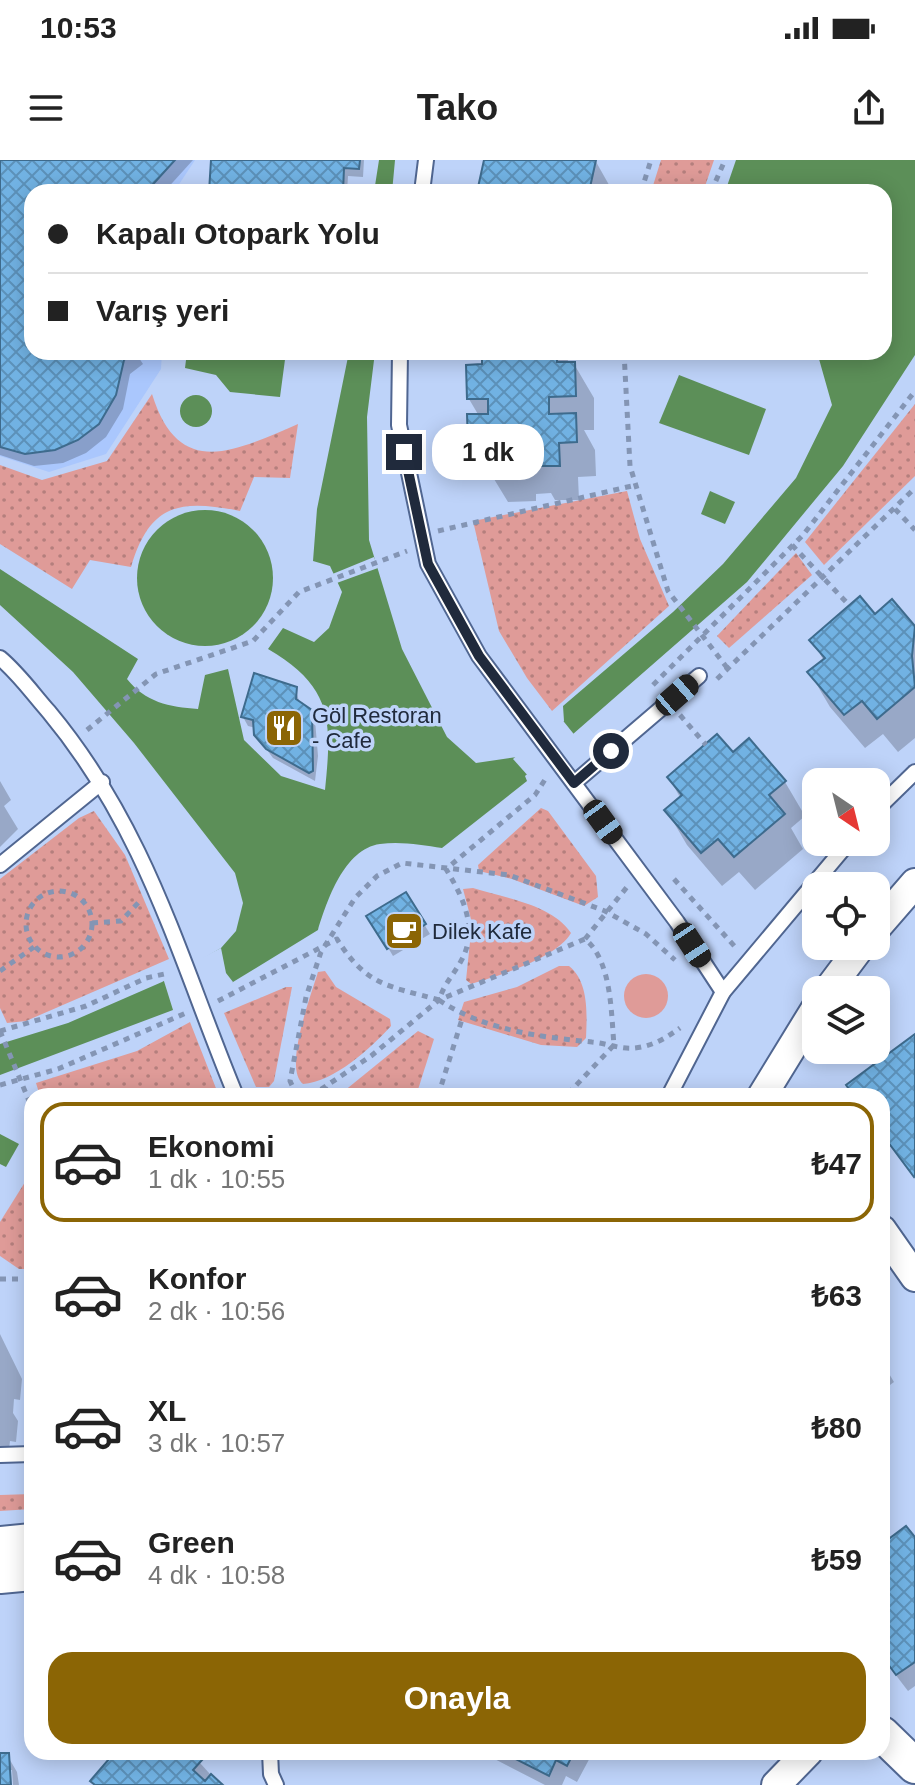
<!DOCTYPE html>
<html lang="tr">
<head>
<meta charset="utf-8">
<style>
  body { margin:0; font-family:Helvetica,sans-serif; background:#f2f2f2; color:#222; height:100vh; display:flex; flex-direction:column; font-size:30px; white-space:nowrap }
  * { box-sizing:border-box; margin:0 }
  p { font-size:26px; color:#767676 }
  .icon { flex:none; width:44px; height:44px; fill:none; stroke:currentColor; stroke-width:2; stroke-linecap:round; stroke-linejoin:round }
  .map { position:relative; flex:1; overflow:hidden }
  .drawer { position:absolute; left:24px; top:928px; width:866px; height:672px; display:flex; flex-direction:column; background:#fff; border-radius:24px; box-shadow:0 4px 20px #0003 }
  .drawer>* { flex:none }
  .hud { position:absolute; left:24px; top:24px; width:868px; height:176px; border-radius:24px; box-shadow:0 4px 20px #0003; display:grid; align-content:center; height:176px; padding:0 24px; background:#fff }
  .needle { width:52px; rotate:145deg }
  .controls { position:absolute; left:802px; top:608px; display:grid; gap:16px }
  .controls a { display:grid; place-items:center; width:88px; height:88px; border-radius:16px; background:#fff; box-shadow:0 4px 20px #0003; font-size:40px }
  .end { position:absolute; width:36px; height:36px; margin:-18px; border:10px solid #202a3c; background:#fff; box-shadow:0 0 0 4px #fff }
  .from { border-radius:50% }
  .bubble { position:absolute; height:56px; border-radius:24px; background:#fff; box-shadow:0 4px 20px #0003; font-size:26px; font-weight:600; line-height:56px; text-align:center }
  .car { position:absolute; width:24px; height:48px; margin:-24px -12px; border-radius:10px; box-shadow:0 0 6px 2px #0007; background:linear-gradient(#222 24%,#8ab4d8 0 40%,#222 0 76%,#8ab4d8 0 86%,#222 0) }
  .hud b { display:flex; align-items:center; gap:28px; height:76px; font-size:30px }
  .hud b+b { border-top:2px solid #e0e0e0 }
  .hud i { width:20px; height:20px; background:#222 }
  ul { padding:14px 0 0; list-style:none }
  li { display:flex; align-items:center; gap:24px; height:120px; margin:0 16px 12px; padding:0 8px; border:4px solid transparent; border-radius:24px }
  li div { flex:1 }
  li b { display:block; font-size:30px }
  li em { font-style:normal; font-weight:600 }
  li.active { border-color:#8b6505 }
  li>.icon { width:72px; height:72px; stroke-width:1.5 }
  .cta { display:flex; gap:16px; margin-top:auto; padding:16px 24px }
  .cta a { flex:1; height:92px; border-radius:24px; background:#8b6505; color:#fff; font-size:32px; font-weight:600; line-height:92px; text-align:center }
  .status { display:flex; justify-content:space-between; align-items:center; height:56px; padding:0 40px; background:#fff; direction:ltr }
  .status svg { height:22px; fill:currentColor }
  header { display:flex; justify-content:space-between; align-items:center; height:104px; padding:0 24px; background:#fff; font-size:36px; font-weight:600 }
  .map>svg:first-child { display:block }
  .built { fill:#aac7fd }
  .grass { fill:url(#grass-dots) }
  .garden { fill:#df9b98 }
  .water { fill:#5c8f58 }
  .pier { fill:#bed3f9 }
  .shadow { fill:#0003 }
  .building { fill:url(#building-cross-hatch); stroke:#3e6b8d; stroke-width:2 }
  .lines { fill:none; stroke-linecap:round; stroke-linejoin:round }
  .service-casing { stroke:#506691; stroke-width:18 }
  .minor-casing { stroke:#506691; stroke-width:32 }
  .tertiary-casing { stroke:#506691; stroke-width:38 }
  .path { stroke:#8495b4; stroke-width:5; stroke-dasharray:6 6; stroke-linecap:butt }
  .service { stroke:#fff; stroke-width:14 }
  .minor { stroke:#fff; stroke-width:28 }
  .tertiary { stroke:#fff; stroke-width:34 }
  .route { stroke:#202a3c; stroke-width:10 }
  .labels { text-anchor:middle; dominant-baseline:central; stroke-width:7; stroke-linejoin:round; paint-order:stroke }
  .poi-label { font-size:22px; fill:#202a3c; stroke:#bed3f9; text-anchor:start }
</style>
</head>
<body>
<div class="status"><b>10:53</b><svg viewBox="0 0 49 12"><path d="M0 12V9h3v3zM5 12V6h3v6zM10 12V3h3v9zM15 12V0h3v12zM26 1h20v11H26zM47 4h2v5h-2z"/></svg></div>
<header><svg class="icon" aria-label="menu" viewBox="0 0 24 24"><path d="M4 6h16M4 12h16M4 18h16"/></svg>Tako<svg class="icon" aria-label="share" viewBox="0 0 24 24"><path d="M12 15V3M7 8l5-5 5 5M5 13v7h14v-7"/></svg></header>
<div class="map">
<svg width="915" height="1625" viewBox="0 0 915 1625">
  <defs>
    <pattern id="grass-dots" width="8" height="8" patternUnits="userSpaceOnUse" patternTransform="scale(2)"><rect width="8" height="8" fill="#df9b98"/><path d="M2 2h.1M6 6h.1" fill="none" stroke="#b47f7d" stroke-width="1.8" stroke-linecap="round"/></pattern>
    <pattern id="building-cross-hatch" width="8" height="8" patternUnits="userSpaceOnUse" patternTransform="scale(2)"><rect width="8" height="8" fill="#71b2e3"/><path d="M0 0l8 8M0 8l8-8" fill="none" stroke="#5c91b9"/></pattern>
  </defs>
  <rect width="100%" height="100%" fill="#bed3f9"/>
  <path class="built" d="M0,0h195l-21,32h-142v160h130l-1,17 -55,85 -57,18 -49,-16z"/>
  <g class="grass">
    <path d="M661,0h53l-11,32h-52z"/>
    <path d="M152,234c27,87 83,57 146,30l-8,54 -36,-1 -14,34c-60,-12 -90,-8 -109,56l-41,-7 -18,29 -72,-45v-79l42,15 65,-19z"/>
    <path d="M915,244v72l-91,89 -19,-23z"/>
    <path d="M627,331l13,48 29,67 -117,105 -25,-33 -28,-47 -26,-110z"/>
    <path d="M796,393l16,22 -83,73 -12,-12z"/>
    <path d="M541,648l7,3 48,65 2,21 -14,9 -72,-27 -33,-8 -1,-6z"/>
    <path d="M94,651l31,44 44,104 -143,62 -19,2 -7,-15v-129l79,-61z"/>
    <path d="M473,728c31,10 79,16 98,45 -14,25 -73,43 -100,51l-5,-4 6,-57 -9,-34z"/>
    <path d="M559,806h10c20,16 18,48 17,72l-9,9 -36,-2 -83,-25 6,-18 53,-15z"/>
    <path d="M325,811l11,16 54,32 1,7c-20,22 -57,56 -88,58 -20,-15 8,-89 15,-112z"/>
    <path d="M286,827h6l-18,94 -5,6h-13l-32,-74z"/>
    <path d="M190,862l29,74h-179l-4,-13 101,-32z"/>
    <path d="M418,871l16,8 -18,57h-78z"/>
    <path d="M32,1011v98h-13l-19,-13v-34z"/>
    <path d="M32,1334v15l-32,2v-16z"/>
  </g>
  <circle class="garden" cx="646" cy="836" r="22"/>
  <g class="water">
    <path d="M379,0h16l-3,32h-18z"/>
    <path d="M736,0h179v195l-72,111 -96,116 -222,194 2,5 -85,67c-19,-3 -42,-7 -62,-4 -36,5 -53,57 -62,86l-85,52 -60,28 -173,65v-31l68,-21 94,-41 59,-34 15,-17 7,-28 -8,-30 -101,-130 -61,-71 -73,-67v-36l138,90 -11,20c18,23 42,28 71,30l7,-34 23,-6 16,71 37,36 44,14c7,-69 8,-103 -57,-141l15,-21 31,14 15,-14 13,-36 -12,-26 -17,-5 4,-52 32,-157h26l-8,65 2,123 33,109 45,88 29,26 41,-6 47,-36 -1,-15 110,-94 50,-48 73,-86 36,-73 -13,-46 -8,-7h73v-160h-159z"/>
    <path d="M187,192h99l-6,45 -50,-5 -14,-17 -31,-7z"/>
    <path d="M679,215l87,34 -17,46 -90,-32z"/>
    <circle cx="196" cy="251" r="16"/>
    <path d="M710,331l25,11 -10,22 -24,-10z"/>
    <circle cx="205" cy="418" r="68"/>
    <path d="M0,974l19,10 -13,23 -6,-3z"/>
  </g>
  <g class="pier">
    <path d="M374,397l4,11 -44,16 -4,-9z"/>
    <path d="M560,557l17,21 -47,40 -17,-19z"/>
    <path d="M221,788l5,25 7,9 -5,7 -46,21h-9l-10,-32z"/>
  </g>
  <g class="shadow">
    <path d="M0,0h193l-29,32h-132v160h103l8,12 -13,10 -7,35 -17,28 -20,16 -23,10 -29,3 -34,-11z"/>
    <path d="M213,0h151l-1,17 -15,-1 -1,16h-138z"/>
    <path d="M486,0h109l18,32h-134z"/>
    <path d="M484,192h79l7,12h4l20,34v32h-10l11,20 1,26 -18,1 1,23h-24l-4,-7 -15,1v7l-28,1 -14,-23h-4l-20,-35 9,-28 -10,-17 15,-33z"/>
    <path d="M892,442l23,27v109l-17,14 -15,-18 -18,14 -35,-41 -20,-34 14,-12 -12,-21 63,-24z"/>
    <path d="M295,528l5,16 15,16 3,36 -3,25 -42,-23 -17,-23v-7l-8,-2 -5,-9z"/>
    <path d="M669,618l116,4 20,34 -14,12 12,21 -48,41 -16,-18 -17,14 -35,-41 -20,-34 14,-12z"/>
    <path d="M0,621l11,19 -7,6 14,23 -18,18z"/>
    <path d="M406,734l24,40 -37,22 -24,-40z"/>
    <path d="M915,877v142l-33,-44v-39h-28z"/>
    <path d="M0,1174l22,45 -2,21 -6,-1 -1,14 5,8 -2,21 -6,-1 -2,17h-8z"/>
    <path d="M882,1202l12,20 -12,9z"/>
    <path d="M915,1380v146l-7,5 -26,-34v-111z"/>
    <path d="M117,1592h73l30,33h-125l-3,-4z"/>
    <path d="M481,1592h112l-16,30 -11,-6 -4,9h-17z"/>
    <path d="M0,1595h7l10,17 2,13h-6l-1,-15h-4l1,15h-9z"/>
  </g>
  <g class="building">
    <path d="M0,0h175l-29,32h-114v160h102l-10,8 -8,35 -17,29 -21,16 -23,10 -30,4 -25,-7z"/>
    <path d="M211,0h149l-1,9 -15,-1 -1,24h-134z"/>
    <path d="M484,0h112l-7,32h-112z"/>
    <path d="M482,192h75v10h18l1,34 -27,1v17l27,-1 1,29 -18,1 1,23h-27v-7h-16v8l-31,1 -1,-23h-17l-1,-31h21v-15h-21l-1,-34 16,-1z"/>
    <path d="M860,436l15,18 17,-15 23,27 -3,30 3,31 -38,32 -15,-18 -18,14 -37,-43 18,-14 -16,-18z"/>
    <path d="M254,513l43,14 -1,12 16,11 1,61 -4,2 -43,-24 -12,-14 -1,-15 -12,-3z"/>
    <path d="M717,574l16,18 16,-14 37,43 -17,14 16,19 -51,43 -16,-18 -17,14 -37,-43 18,-15 -15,-18z"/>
    <path d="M406,732l20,32 -39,25 -21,-33z"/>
    <path d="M915,874v142l-1,1 -32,-43v-38h-28l-8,-11z"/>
    <path d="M906,1366l9,11v125l-19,13 -14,-19v-112z"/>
    <path d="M115,1592h78l9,8 -9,10 12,11 6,-7 12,11h-128l-5,-4z"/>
    <path d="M502,1592h72l-7,14 -11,-6 -7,16z"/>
    <path d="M0,1593h9l2,32h-11z"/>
  </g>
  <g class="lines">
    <defs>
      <g id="service">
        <path d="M422,32l4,-32"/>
        <path d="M400,192l-1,73 29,139 51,92 198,266 46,70"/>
        <path d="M0,498c19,16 33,36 49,54 98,118 130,246 187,384"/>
        <path d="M574,623l125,-107"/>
        <path d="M876,650l39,-38"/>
        <path d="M0,705l102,-83"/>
        <path d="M669,936l54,-104 126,-150"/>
        <path d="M0,1295l32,-1"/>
        <path d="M270,1592l1,22 5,11"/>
      </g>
      <g id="minor">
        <path d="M876,768l39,-45"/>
        <path d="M828,830l33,-44"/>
        <path d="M762,936l54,-88"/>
        <path d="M882,1070l33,47"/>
        <path d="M776,1625l32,-33"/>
      </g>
      <g id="tertiary">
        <path d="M0,1384l32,-3"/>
        <path d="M0,1416l32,-3"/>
        <path d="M882,1574l33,32"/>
      </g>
    </defs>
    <use href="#service" class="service-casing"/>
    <use href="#minor" class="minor-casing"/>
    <use href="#tertiary" class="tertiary-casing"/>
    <g class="path">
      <path d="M641,32l10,-32"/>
      <path d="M711,32l14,-32"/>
      <path d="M624,192l6,114 38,125 60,78"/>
      <path d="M895,349l20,21"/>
      <path d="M438,371l198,-46"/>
      <path d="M792,385l57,60"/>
      <path d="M717,519l198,-191"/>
      <path d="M653,525l150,-150 112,-144"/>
      <path d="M680,555l26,30"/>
      <path d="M87,570l69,-56 97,-33 46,-49 108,-41"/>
      <path d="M674,719l63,70"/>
      <circle cx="59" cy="764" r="33"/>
      <path d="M92,763l29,-2 18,-19"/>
      <path d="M585,779l42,-52"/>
      <path d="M0,811l34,-24"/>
      <path d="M439,840c45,30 100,37 153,42 14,1 30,8 43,6 18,-2 31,-10 45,-20"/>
      <path d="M218,841l119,-62c29,47 52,47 102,61 6,-18 14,-24 22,-39 18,-32 2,-64 -15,-92l89,-74 11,-17"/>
      <path d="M0,871l86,-25 60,-28 23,-5"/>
      <path d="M0,871l32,77"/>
      <path d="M0,925l58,-16 128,-56"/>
      <path d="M325,928l7,8"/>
      <path d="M297,936l-7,-15 16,-84 15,-45 34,-54 22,-22 25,-13 107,12 96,36 41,23 29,26"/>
      <path d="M311,936l60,-40 68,-56 146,-61c27,22 26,74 29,106l-48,51"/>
      <path d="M438,936l25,-80"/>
      <path d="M0,1119h32"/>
    </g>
    <use href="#service" class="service"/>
    <use href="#minor" class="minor"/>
    <use href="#tertiary" class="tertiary"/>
  </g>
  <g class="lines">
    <path class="route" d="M404,292l24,112 51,92 95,127 37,-32"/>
  </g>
  <defs>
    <symbol id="restaurant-square" viewBox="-11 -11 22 22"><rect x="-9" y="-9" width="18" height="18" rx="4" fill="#8b6505" stroke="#bed3f9"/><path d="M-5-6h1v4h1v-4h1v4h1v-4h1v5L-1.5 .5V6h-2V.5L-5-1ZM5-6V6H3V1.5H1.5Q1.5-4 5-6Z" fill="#fff"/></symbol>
    <symbol id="cafe-square" viewBox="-11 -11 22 22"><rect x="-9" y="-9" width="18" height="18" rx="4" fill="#8b6505" stroke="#bed3f9"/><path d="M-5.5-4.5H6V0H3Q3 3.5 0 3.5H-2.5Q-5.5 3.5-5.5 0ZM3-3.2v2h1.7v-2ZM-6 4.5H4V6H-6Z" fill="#fff"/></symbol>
  </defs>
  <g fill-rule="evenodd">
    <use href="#restaurant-square" x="262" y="546" width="44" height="44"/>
    <use href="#cafe-square" x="382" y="749" width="44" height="44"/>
  </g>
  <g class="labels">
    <g class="poi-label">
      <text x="312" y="555">Göl Restoran<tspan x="312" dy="25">- Cafe</tspan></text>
      <text x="432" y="771">Dilek Kafe</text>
    </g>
  </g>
</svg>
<div class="controls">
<a><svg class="needle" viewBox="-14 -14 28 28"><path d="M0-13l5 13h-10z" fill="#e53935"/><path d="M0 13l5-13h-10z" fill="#767676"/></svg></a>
<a><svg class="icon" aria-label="locate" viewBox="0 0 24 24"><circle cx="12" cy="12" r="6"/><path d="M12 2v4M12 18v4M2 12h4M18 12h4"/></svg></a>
<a><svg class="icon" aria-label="layers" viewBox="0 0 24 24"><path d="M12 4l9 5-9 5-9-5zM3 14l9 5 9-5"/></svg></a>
</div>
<i class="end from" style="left:611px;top:591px"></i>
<i class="end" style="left:404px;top:292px"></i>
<div class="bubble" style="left:432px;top:264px;width:112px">1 dk</div>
<i class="car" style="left:677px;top:535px;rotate:49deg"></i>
<i class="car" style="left:603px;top:662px;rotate:144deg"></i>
<i class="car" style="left:692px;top:785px;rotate:147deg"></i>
<div class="hud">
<b><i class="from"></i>Kapalı Otopark Yolu</b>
<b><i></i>Varış yeri</b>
</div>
<section class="drawer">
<ul>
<li class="active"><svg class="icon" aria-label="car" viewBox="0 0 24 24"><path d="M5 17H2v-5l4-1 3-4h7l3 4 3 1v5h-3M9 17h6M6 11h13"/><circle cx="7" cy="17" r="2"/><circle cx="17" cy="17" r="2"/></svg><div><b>Ekonomi</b><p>1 dk · 10:55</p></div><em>₺47</em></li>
<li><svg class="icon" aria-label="car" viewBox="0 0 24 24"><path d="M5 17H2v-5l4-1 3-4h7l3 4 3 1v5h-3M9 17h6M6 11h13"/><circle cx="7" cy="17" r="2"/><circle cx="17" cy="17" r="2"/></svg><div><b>Konfor</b><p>2 dk · 10:56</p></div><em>₺63</em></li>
<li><svg class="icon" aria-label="car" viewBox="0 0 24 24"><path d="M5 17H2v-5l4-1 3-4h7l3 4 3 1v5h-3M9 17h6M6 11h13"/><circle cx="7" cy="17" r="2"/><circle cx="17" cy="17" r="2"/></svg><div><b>XL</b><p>3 dk · 10:57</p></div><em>₺80</em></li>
<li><svg class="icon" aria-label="car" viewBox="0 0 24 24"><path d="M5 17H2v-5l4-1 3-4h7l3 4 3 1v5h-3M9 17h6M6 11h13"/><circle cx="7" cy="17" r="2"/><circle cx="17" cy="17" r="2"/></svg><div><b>Green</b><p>4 dk · 10:58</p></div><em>₺59</em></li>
</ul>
<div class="cta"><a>Onayla</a></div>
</section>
</div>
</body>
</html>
